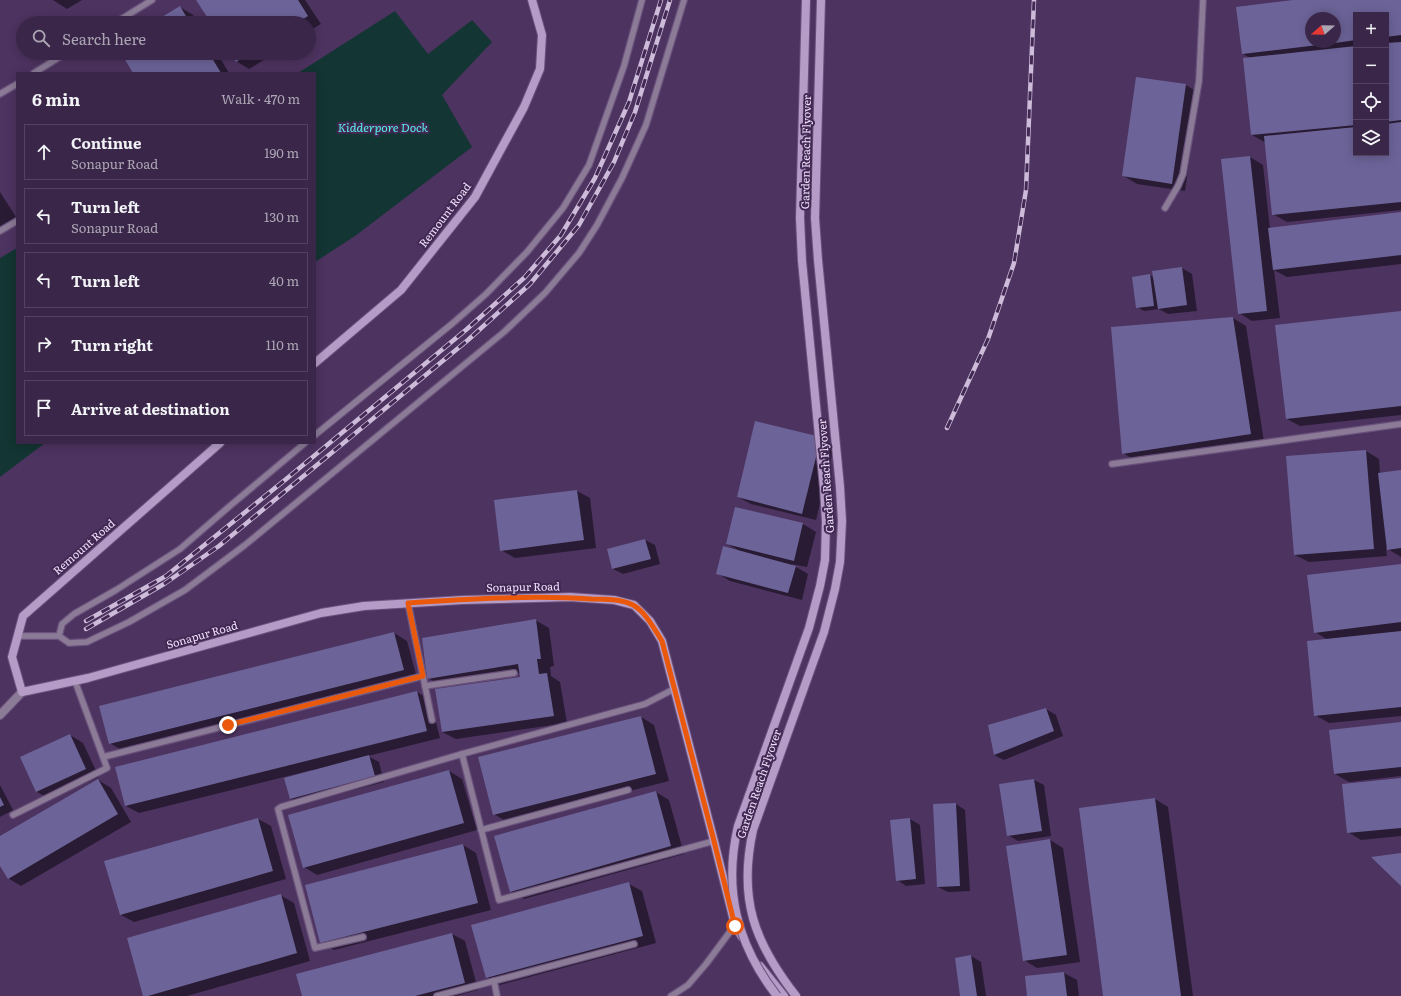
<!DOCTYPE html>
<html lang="en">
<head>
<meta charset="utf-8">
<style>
  body { margin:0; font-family:Literata,serif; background:#412e4f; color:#f1f3f6 }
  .controls { position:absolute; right:12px; top:12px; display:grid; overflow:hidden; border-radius:0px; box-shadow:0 2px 10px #0003 }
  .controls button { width:36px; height:36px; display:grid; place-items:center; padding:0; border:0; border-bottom:1px solid #544360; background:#3a2648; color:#f1f3f6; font:20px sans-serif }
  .compass { position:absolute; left:1305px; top:12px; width:36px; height:36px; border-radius:50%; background:#3a2648; box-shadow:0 2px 10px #0003; rotate:250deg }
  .stop { position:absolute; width:12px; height:12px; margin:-9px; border:3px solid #ea580c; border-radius:50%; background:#fff }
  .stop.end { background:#ea580c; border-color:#fff; box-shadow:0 1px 4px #0008 }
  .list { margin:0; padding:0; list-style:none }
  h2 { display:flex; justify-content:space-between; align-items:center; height:52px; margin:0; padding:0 16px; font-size:17px }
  h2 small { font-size:13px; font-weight:400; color:#aba5b4 }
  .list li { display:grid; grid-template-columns:26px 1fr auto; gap:12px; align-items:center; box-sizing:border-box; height:56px; margin:0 8px 8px; padding:0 8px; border:1px solid #544360; border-radius:0px }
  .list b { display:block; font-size:15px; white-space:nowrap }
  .list p { margin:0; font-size:13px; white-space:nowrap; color:#aba5b4 }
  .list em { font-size:13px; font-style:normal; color:#aba5b4 }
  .icon { flex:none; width:22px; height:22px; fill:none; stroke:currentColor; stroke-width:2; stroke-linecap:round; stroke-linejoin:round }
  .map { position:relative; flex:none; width:1401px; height:996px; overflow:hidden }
  .search { position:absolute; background:#3a2648; box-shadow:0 2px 10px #0003; left:16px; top:16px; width:300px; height:44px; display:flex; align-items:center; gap:10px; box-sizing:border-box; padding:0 14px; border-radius:22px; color:#aba5b4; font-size:15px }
  .panel { position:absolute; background:#3a2648; box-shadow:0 2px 10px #0003; left:16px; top:72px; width:300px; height:372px; border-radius:0px }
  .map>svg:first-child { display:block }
  .water { fill:#133533 }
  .shadow { fill:#0007; fill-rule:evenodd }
  .building { fill:#6c6498 }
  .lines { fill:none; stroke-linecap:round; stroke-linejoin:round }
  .lane-casing { stroke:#6a527c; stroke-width:8 }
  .street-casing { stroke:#6a527c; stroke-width:10 }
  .secondary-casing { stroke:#6a527c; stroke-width:10 }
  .lane { stroke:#8b7b97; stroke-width:5.5 }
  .street { stroke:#8b7b97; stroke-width:8 }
  .secondary { stroke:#b49cc7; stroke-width:8 }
  .rail-casing { stroke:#cdbbda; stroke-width:4.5 }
  .rail { stroke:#422954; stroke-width:3; stroke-dasharray:9; stroke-linecap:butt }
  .secondary-bridge-casing { stroke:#6a527c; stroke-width:10; stroke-linecap:butt }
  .secondary-bridge { stroke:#b49cc7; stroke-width:8 }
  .route { stroke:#ea580c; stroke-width:5 }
  .labels { text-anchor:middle; stroke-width:4; stroke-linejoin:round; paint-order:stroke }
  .street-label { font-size:11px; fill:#efe0fb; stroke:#422954 }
  .water-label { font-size:12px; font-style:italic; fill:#56f1e9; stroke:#422954 }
</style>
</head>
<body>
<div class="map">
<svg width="1401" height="996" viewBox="0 0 1401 996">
  <rect width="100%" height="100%" fill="#4d3360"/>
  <g class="water">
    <path d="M395,11L428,54L472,20L492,42L442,95L472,147L355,236L315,262V73H298Z"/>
    <path d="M17,248V443H45L0,477V258Z"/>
  </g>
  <g class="shadow">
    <path d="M53,0H82L67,9Z"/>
    <path d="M197,0H305L321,24L309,31V23H212Z"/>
    <path d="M1301,0H1401V210L1287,222L1273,214L1266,143L1252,135L1250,58L1243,54ZM1356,15H1386V153H1356ZM1311,18H1335V42H1311Z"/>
    <path d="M180,7L193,15L198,23H154Z"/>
    <path d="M122,53H217L229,73H134Z"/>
    <path d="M231,53H275L249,69L236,61Z"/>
    <path d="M1186,85L1199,93L1185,191L1137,184L1124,176Z"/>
    <path d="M1250,157L1263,165L1270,229L1401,213V264L1287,277L1274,270L1280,318L1252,321L1239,313Z"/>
    <path d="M0,192L16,217L0,227Z"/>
    <path d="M1182,268L1192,274L1197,311L1168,314L1159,309L1144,311L1137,307L1150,275L1154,278Z"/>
    <path d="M1401,312V415L1300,426L1287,419Z"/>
    <path d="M1233,318L1246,326L1264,442L1136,461L1123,453Z"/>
    <path d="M820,438L834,446L816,520L751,504L738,497Z"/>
    <path d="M1366,451L1379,459L1380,474L1401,471V557L1386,548L1387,556L1309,562L1295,555Z"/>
    <path d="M577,491L590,498L596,548L515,558L501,550Z"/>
    <path d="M803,524L816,532L807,567L791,564L808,574L802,600L730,581L717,573L740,551L727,544Z"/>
    <path d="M645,540L655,545L660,564L623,574L613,569Z"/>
    <path d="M1401,565V716L1329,723L1315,715L1328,640L1315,632Z"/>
    <path d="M535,620L549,628L554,666L550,667L551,676L560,682L567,723L456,739L442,732L521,678L520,673L442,686L428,678Z"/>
    <path d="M394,633L407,641L417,678L123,751L110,743Z"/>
    <path d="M417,692L430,700L440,738L368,756L379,762L384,782L300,804L291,799L312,772V770L139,813L126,806Z"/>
    <path d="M1046,709L1056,715L1063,736L1004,760L994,755Z"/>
    <path d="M641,717L654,725L669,781L507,822L494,814Z"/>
    <path d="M1401,723V776L1349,782L1335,774L1331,731Z"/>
    <path d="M70,735L83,743L99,777L50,799L37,792L22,758Z"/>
    <path d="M449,771L462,779L477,830L317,875L304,867Z"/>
    <path d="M1401,779V836L1361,840L1348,832Z"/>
    <path d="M98,780L111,788L131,822L21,886L8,878L0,864V837Z"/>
    <path d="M1034,780L1044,785L1051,836L1018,841L1008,835L1001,784Z"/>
    <path d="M0,785L13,810L0,817Z"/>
    <path d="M656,792L669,800L684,854L524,899L511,891Z"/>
    <path d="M1155,799L1168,807L1193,996H1104L1080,809Z"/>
    <path d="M956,804L965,810L970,891L948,892L938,887Z"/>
    <path d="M258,819L271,826L286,879L134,922L121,915Z"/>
    <path d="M910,819L920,825L925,884L906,886L897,880Z"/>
    <path d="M1050,840L1063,848L1080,962L1037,968L1024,960Z"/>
    <path d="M463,845L476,853L491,910L334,950L321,942Z"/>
    <path d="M629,884L642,891L656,943L500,985L487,977Z"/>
    <path d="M280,895L294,903L310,961L187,996H144Z"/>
    <path d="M452,934L465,941L478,990L456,996H303Z"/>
    <path d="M971,956L981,962L986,996H961Z"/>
    <path d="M1064,973L1077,980L1079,996H1028Z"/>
  </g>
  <g class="building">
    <path d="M196,0H298L308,16L297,23H211Z"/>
    <path d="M1293,0H1401V35L1386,37V15H1356V40L1335,43V18H1311V42L1335,43L1242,54L1236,7Z"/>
    <path d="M180,6L190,23H152Z"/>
    <path d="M1401,42V120L1386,122V43Z"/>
    <path d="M1356,46V125L1251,135L1243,58Z"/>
    <path d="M121,53H209L221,73H133Z"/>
    <path d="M230,53H250L236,62Z"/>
    <path d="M1136,77L1186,84L1172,184L1122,176Z"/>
    <path d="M1401,122V202L1272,215L1264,136L1356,127V153H1386V124Z"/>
    <path d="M1250,156L1267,311L1238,314L1221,159Z"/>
    <path d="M1401,212V255L1273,270L1268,228Z"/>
    <path d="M1182,267L1187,305L1158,309L1152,271Z"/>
    <path d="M1150,274L1154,306L1136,308L1132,277Z"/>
    <path d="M1401,311V406L1286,419L1275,325Z"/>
    <path d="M1233,317L1251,434L1122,454L1111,327Z"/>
    <path d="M755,421L821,437L802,514L737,497Z"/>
    <path d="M1366,450L1374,549L1294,555L1286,456Z"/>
    <path d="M1401,470V548L1387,550L1378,473Z"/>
    <path d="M577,490L584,540L500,551L494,500Z"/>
    <path d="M735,507L803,523L794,561L726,544Z"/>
    <path d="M645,539L651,559L612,569L607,549Z"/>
    <path d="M723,546L796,566L788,593L716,574Z"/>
    <path d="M1401,564V622L1314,633L1307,575Z"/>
    <path d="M536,619L541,659H537L539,674L547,673L554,716L442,732L435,689L520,677L518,664L427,679L422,638Z"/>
    <path d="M1401,631V707L1314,716L1307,641Z"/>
    <path d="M394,632L404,670L109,744L99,706Z"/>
    <path d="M417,691L427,731L125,806L115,767Z"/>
    <path d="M1046,708L1054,731L994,755L988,725Z"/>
    <path d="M641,716L656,774L493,815L478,757Z"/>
    <path d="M1401,722V767L1334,774L1329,730Z"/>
    <path d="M70,734L86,769L36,792L20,757Z"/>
    <path d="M369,755L375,776L290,799L284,778Z"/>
    <path d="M449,770L464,823L303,868L288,815Z"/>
    <path d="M1401,778V828L1347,833L1342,784Z"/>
    <path d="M98,779L118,814L8,879L0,866V836Z"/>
    <path d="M1034,779L1042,831L1007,836L999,784Z"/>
    <path d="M656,791L671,846L510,892L494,836Z"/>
    <path d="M0,797L4,805L0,807Z"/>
    <path d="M1155,798L1181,996H1103L1079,808Z"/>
    <path d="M956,803L960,886L937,887L933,804Z"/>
    <path d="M258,818L273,871L120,915L104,861Z"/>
    <path d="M910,818L916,879L896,881L890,820Z"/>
    <path d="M1050,839L1067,955L1023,961L1006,846Z"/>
    <path d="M463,844L478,903L320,943L305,885Z"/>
    <path d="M1401,853V886L1371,857Z"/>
    <path d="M629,882L643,936L486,978L471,925Z"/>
    <path d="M281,894L297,953L148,996H143L127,938Z"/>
    <path d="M452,933L465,983L415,996H302L296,974Z"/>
    <path d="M971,955L977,996H960L955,958Z"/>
    <path d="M1064,972L1067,996H1027L1025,976Z"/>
  </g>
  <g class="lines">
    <g class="lane-casing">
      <g id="lane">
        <path d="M115,23L152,0"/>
        <path d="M34,73L66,53"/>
        <path d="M0,94L17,84"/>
        <path d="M1165,208L1178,186L1183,174L1199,81L1203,0"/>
        <path d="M0,231L17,221"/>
        <path d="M315,435L453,323L486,294L527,252L563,208L589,165L624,66L642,0"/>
        <path d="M1112,464L1401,424"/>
        <path d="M408,603L432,720"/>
        <path d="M17,636H59L62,624L74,614L116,590L180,549L231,505L305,443"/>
        <path d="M59,636L69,643L87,642L129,622L185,590L245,545L504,332L545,293L579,253L597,225L622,178L646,125L684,0"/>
        <path d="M425,686L514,673"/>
        <path d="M674,689L645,704L462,754L499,900L714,841"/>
        <path d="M103,757L423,676"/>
        <path d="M13,815L107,768L75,681"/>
        <path d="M481,830L628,790"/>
        <path d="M363,937L315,948L278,809L281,807L462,754"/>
        <path d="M437,996L494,981"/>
        <path d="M497,996L494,981L634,944"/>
        <path d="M671,996L688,985L706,964L735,925"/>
      </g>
    </g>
    <g class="street-casing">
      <path id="street" d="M0,715L22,692"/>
    </g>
    <g class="secondary-casing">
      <g id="secondary">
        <path d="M315,363L401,290L475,197L524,107L540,69L542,35L532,0"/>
        <path d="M220,443L23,616L12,657L22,692L88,678L321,613L364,606L462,600L570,597L614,600L634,605L650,621L662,641L714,841L735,925L742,937"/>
        <path d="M760,966L784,996"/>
        <path d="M796,996C754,942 738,899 753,830L824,632L835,589L840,562L842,521L840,487L818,260L815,218L821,0"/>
      </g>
    </g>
    <use href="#lane" class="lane"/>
    <use href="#street" class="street"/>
    <use href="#secondary" class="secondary"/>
    <g class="rail-casing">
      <g id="rail">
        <path d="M947,428L988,339L1014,263L1026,190L1034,0"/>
        <path d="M86,621L166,576L285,480L467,329L525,277L561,235L595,178L629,102L661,0"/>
        <path d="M86,629L164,584L219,546L468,340L530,284L579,225L614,162L635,112L670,0"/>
      </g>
    </g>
    <use href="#rail" class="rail"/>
    <g class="secondary-bridge-casing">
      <path id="secondary-bridge" d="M777,996C737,945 723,890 738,826L809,628L820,586L825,560L826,522L824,488L802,261L800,218L806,0"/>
    </g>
    <use href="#secondary-bridge" class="secondary-bridge"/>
  </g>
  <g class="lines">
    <path class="route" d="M228,725L423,676L408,603C467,599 532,595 591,599C605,599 621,599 633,605C645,611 655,630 662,641L714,841L735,926"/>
  </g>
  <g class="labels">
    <g class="street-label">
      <text transform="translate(806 152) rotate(-89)" y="4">Garden Reach Flyover</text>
      <text transform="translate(445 215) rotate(-53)" y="4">Remount Road</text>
      <text transform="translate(826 476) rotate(-94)" y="4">Garden Reach Flyover</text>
      <text transform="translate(84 547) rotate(-41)" y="4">Remount Road</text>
      <text transform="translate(523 587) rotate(-1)" y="4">Sonapur Road</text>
      <text transform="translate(202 635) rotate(-16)" y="4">Sonapur Road</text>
      <text transform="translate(759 784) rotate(-71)" y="4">Garden Reach Flyover</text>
    </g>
    <g class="water-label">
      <text x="383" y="132">Kidderpore Dock</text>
    </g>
  </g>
</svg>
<div class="controls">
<button>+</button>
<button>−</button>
<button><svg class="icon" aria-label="locate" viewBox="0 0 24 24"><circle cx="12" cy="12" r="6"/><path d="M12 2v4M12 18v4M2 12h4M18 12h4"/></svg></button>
<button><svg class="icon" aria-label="layers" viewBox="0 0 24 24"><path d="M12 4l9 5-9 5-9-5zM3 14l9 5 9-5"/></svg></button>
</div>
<svg class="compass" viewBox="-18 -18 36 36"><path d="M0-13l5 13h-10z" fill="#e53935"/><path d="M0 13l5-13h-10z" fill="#aba5b4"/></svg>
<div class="stop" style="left:735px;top:926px"></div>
<div class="stop end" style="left:228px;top:725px"></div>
<div class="search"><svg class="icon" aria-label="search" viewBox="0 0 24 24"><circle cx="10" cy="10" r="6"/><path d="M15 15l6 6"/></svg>Search here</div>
<section class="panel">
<h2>6 min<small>Walk · 470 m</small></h2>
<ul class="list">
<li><svg class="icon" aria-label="ahead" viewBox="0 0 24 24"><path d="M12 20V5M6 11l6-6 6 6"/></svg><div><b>Continue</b><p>Sonapur Road</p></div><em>190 m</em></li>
<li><svg class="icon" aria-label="left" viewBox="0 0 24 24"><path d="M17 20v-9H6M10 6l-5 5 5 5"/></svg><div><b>Turn left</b><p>Sonapur Road</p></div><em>130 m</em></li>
<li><svg class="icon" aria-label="left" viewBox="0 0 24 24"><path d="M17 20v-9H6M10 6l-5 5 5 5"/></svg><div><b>Turn left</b></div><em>40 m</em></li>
<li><svg class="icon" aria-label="right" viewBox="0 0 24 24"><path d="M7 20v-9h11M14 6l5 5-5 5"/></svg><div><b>Turn right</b></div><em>110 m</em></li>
<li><svg class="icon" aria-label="arrive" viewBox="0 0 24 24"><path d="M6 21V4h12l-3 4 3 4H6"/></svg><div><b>Arrive at destination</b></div></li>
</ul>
</section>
</div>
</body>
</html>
